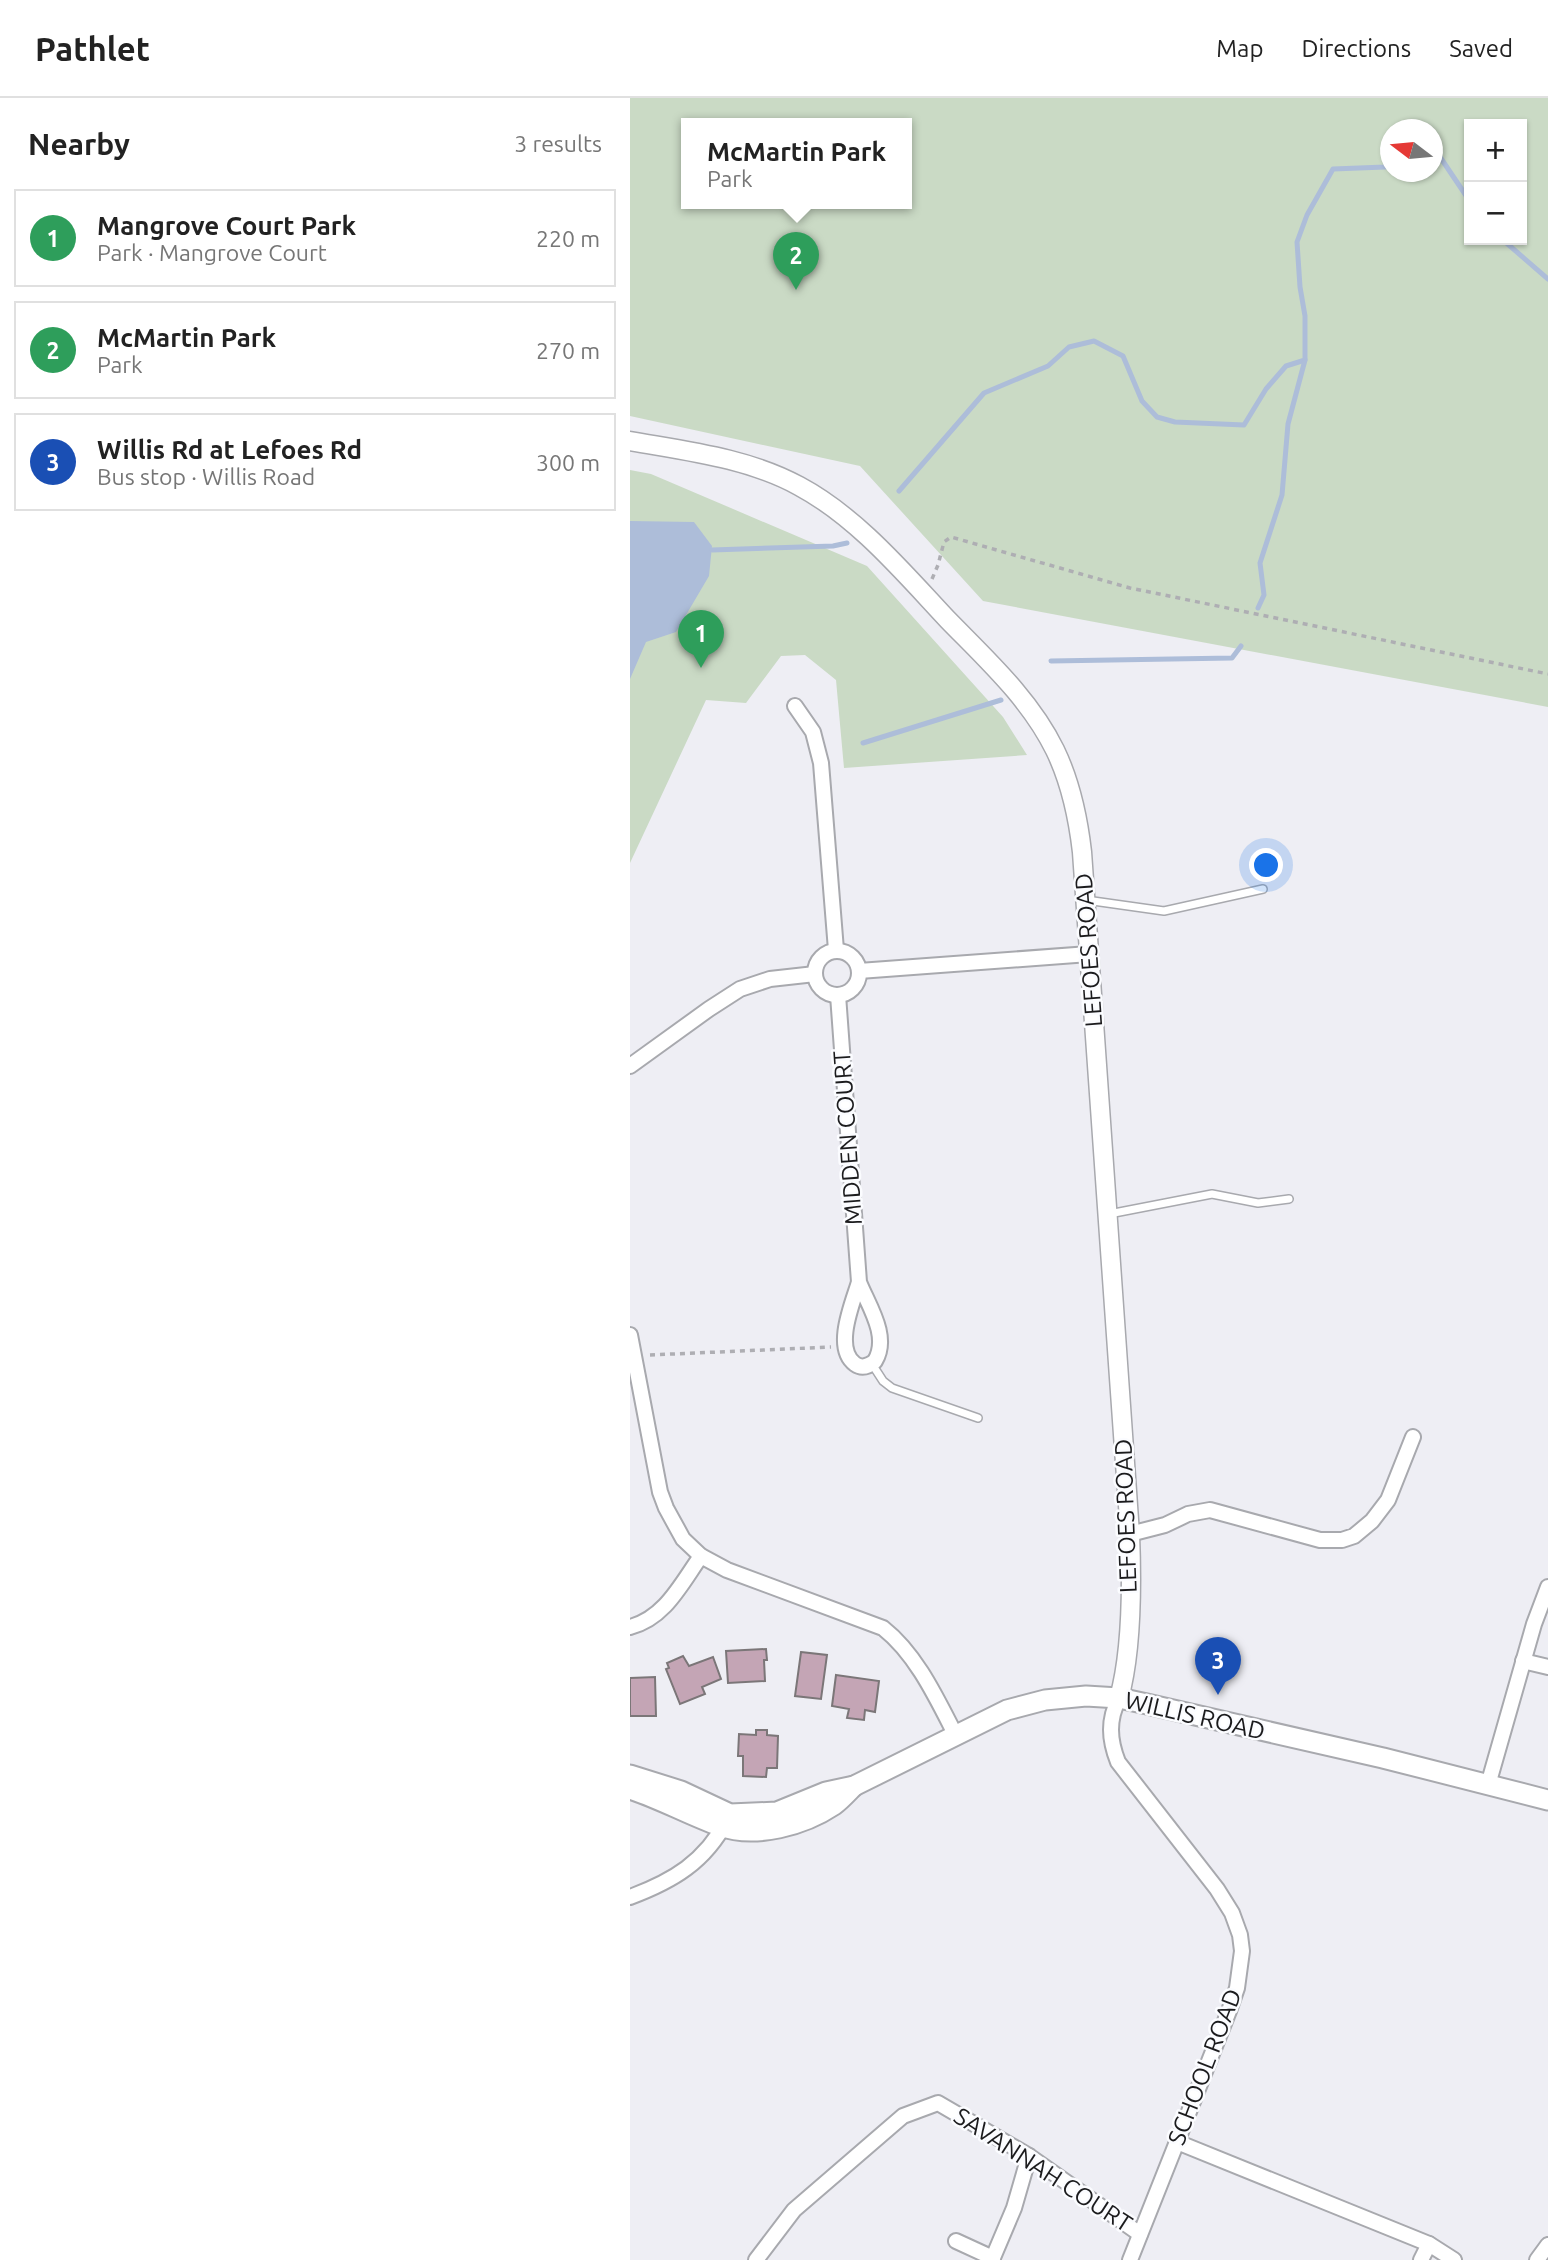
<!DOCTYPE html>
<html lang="en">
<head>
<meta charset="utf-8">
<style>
  body { margin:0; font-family:Ubuntu,sans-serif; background:#f2f2f2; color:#222 }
  .controls { position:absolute; right:21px; top:21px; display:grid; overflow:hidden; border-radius:0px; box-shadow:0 2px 5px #0004 }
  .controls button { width:63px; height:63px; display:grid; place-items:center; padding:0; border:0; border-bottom:2px solid #e0e0e0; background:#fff; color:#222; font:35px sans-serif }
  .compass { position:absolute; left:750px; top:21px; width:63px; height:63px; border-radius:50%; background:#fff; box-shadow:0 2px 5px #0004; rotate:286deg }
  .you { position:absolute; left:637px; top:768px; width:24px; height:24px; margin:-18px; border:5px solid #fff; border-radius:50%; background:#1a73e8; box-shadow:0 0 0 10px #1a73e833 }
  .badge { display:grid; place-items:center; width:46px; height:46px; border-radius:50%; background:#db2777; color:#fff; font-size:23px; font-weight:700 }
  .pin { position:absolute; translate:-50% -58px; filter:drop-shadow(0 2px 4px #0008) }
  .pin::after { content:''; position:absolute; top:37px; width:24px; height:21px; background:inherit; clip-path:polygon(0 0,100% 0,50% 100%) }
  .popup { position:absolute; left:51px; top:20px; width:231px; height:91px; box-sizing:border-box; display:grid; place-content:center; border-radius:0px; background:#fff; filter:drop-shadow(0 2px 5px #0005); font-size:23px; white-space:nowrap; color:#767676 }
  .popup b { font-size:26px; color:#222 }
  .popup::after { content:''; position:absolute; left:50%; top:100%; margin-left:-14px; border:14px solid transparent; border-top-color:#fff }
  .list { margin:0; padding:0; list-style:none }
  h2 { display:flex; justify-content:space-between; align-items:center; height:91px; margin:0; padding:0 28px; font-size:30px }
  h2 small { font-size:23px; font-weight:400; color:#767676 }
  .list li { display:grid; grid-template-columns:46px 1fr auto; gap:21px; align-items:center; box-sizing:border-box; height:98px; margin:0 14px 14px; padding:0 14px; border:2px solid #e0e0e0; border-radius:0px }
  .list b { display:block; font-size:26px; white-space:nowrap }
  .list p { margin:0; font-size:23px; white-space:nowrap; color:#767676 }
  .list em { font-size:23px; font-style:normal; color:#767676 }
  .map { position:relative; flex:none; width:918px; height:2162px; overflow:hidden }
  header { display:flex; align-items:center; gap:42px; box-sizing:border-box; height:98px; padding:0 35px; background:#fff; border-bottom:2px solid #e0e0e0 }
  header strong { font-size:33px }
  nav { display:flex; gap:38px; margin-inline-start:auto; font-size:24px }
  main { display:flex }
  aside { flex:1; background:#fff }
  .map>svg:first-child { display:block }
  .green { fill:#cadac5; fill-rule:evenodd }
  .water { fill:#adbdd9 }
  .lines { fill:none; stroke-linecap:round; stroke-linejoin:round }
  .stream { stroke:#adbdd9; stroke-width:5 }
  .building { fill:#c4a5b5; stroke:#7b7678; stroke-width:2 }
  .service-casing { stroke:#a8a9ae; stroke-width:10 }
  .minor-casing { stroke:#a8a9ae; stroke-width:18 }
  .tertiary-casing { stroke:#a8a9ae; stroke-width:21 }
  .secondary-casing { stroke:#a8a9ae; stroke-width:23 }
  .path { stroke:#aeaeb3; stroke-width:3.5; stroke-dasharray:5 5; stroke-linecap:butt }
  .service { stroke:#fff; stroke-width:7 }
  .minor { stroke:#fff; stroke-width:14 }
  .tertiary { stroke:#fff; stroke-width:18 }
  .secondary { stroke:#fff; stroke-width:19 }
  .labels { text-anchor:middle; stroke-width:5; stroke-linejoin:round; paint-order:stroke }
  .street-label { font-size:24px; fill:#1b1b1d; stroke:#fbfcff }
</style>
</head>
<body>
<header>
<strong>Pathlet</strong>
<nav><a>Map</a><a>Directions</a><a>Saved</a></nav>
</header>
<main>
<aside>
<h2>Nearby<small>3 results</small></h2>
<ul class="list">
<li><span class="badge" style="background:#2e9e5b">1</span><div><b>Mangrove Court Park</b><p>Park · Mangrove Court</p></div><em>220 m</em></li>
<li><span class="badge" style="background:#2e9e5b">2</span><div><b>McMartin Park</b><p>Park</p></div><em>270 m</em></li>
<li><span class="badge" style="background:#1a4fb4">3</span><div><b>Willis Rd at Lefoes Rd</b><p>Bus stop · Willis Road</p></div><em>300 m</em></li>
</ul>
</aside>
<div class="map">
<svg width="918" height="2162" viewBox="0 0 918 2162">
  <rect width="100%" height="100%" fill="#eeeef4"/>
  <g class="green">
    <path d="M0,0H918V609L353,503L230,368L0,318ZM56,26H276V106H56ZM892,26V142H839V26ZM760,32H802V74H760Z"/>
    <path d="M0,372L21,376L237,468L373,619L397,657L214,670L206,582L175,557L151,558L116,605L76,602L0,765Z"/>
  </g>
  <path class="water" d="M0,423L64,424L82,448L79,478L46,534L16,544L0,581Z"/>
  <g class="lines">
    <g class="stream">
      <path d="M802,47L839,102"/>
      <path d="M873,142L918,181"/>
      <path d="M269,393L354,295L418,268L439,249L464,243L493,258L512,303L527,319L545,324L614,327L636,291L656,268L675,262V218L670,189L667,144L677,117L703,71L755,69L760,62"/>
      <path d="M82,452L203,448L217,445"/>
      <path d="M628,510L634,497L630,465L652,397L658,326L675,262"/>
      <path d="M421,563L602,560L611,548"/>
      <path d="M233,645L371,602"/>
    </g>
  </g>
  <g class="building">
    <path d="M136,1551L137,1562H134L135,1583L98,1585L96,1553Z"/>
    <path d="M171,1554L197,1557L191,1601L165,1598Z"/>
    <path d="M53,1558L59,1568L83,1559L91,1581L72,1589L75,1596L50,1606L36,1571L39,1570L37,1565Z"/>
    <path d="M206,1577L249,1583L245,1614L235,1612L234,1622L217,1620L219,1611L202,1608Z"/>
    <path d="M25,1579L26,1618H0V1580Z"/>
    <path d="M126,1632H137V1637L148,1638L147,1670H137L136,1679L113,1678V1658H108L109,1636L126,1637Z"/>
  </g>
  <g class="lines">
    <g class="service-casing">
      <g id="service">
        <path d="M456,802L534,813L633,791"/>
        <path d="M479,1116L582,1096L628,1105L659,1101"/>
        <path d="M242,1266L253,1283L262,1290L348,1320"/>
      </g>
    </g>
    <g class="minor-casing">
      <g id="minor">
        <path d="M165,608L183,634L191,665L206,852"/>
        <circle cx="207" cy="875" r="22"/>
        <path d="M229,873L459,856"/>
        <path d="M208,897L229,1184C238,1207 260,1238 245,1263C239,1268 232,1271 225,1266C203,1250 223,1204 229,1184"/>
        <path d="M0,968L79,911L110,891L140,881L185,876"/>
        <path d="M0,1237L30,1394L36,1410L53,1441L71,1458L97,1472L253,1530C286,1556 306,1599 325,1636"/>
        <path d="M500,1436L535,1427L558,1416L580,1412L690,1442H712L724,1438L742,1423L758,1402L783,1339"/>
        <path d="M0,1529C35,1520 51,1486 71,1458"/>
        <path d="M893,1563L918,1569"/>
        <path d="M489,1600C478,1622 479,1641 488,1664L587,1791L602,1815L610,1837L612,1853L607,1890L599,1913L500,2162"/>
        <path d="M858,1687L904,1526L918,1489"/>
        <path d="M0,1799C43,1783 75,1764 97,1722"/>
        <path d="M547,2044L799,2146L824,2162"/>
        <path d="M326,2143L363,2160"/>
        <path d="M126,2162L164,2112L273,2018L308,2005L399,2058L510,2136"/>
        <path d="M362,2162L384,2110L399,2058"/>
        <path d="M791,2162L799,2146"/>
        <path d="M907,2162L918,2147"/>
      </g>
    </g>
    <g class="tertiary-casing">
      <path id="tertiary" d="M0,343C56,353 118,360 169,388C227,419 273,474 318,522C357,562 400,601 425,652C441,685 448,719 452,754L500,1436C502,1486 502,1553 489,1600"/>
    </g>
    <g class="secondary-casing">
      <g id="secondary">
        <path d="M0,1677L51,1693L100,1716L147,1714L196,1694L224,1688L377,1612L415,1602L456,1598L489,1600L517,1606L753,1660L918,1702"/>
        <path d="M0,1691C31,1701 59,1717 90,1728C126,1741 174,1727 204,1707C211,1702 218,1694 224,1688"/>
      </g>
    </g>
    <g class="path">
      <path d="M302,481L308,467L314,444L321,439L500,490L918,576"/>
      <path d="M20,1257L201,1249"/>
    </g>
    <use href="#service" class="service"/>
    <use href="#minor" class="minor"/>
    <use href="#tertiary" class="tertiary"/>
    <use href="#secondary" class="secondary"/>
  </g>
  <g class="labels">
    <g class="street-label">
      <text transform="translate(459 852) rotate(-94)" y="8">LEFOES ROAD</text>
      <text transform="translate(218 1040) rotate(-94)" y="8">MIDDEN COURT</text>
      <text transform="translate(496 1418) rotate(-92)" y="8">LEFOES ROAD</text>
      <text transform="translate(565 1618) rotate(13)" y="8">WILLIS ROAD</text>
      <text transform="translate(575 1969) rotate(-69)" y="8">SCHOOL ROAD</text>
      <text transform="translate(413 2072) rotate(33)" y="8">SAVANNAH COURT</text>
    </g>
  </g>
</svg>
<div class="controls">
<button>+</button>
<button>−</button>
</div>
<svg class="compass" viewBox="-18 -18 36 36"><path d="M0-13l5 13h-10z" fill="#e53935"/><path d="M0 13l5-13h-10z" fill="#767676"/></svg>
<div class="you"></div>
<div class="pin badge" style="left:71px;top:570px;background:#2e9e5b">1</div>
<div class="pin badge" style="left:166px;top:192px;background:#2e9e5b">2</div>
<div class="popup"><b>McMartin Park</b>Park</div>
<div class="pin badge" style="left:588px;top:1597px;background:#1a4fb4">3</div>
</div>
</main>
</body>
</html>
